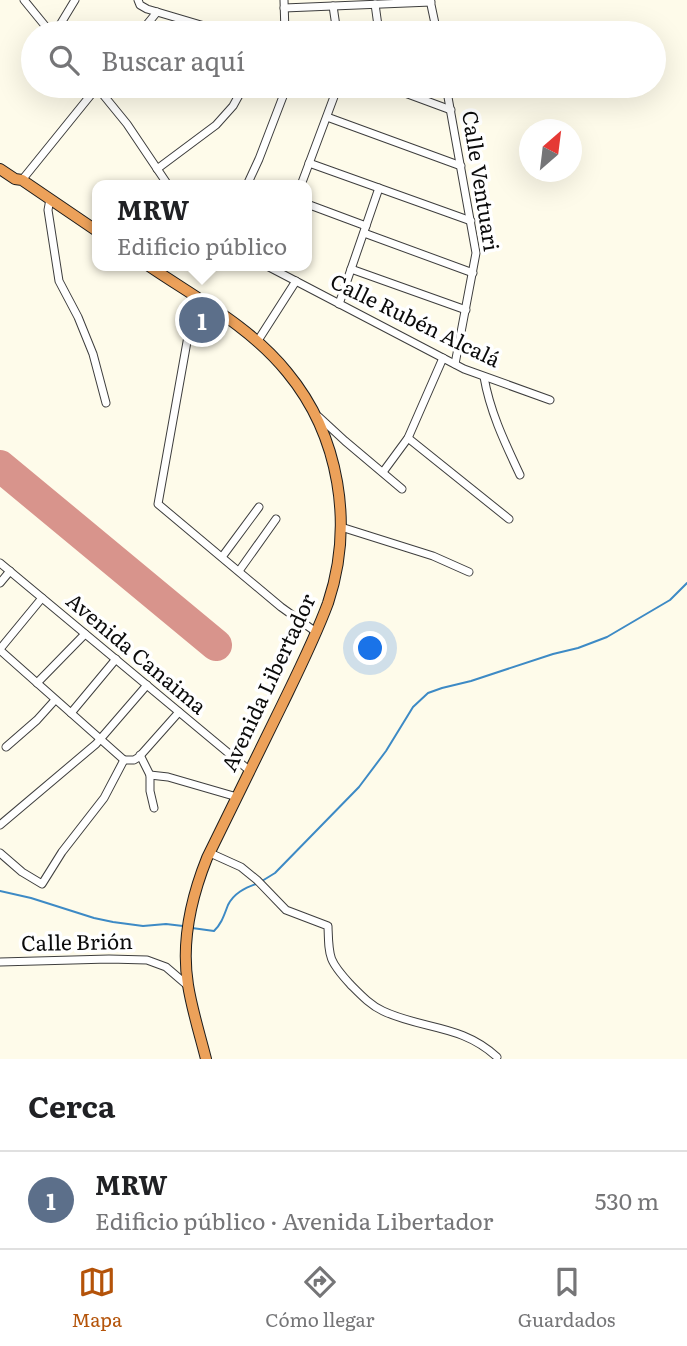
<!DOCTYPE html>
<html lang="es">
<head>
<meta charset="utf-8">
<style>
  body { margin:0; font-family:Literata,serif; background:#f2f2f2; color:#202124 }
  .compass { position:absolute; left:519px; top:119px; width:63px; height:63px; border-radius:50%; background:#fff; box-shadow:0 7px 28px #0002; rotate:28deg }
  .you { position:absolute; left:371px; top:649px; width:24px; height:24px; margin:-18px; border:5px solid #fff; border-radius:50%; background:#1a73e8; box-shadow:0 0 0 10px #1a73e833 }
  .badge { display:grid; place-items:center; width:46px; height:46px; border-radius:50%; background:#b45309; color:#fff; font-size:23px; font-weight:700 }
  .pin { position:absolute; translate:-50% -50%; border:4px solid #fff; box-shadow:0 2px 7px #0006 }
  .popup { position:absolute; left:92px; top:180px; width:220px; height:91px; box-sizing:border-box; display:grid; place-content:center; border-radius:14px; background:#fff; filter:drop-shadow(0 2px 5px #0005); font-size:23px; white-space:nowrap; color:#757577 }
  .popup b { font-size:26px; color:#202124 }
  .popup::after { content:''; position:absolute; left:50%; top:100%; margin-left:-14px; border:14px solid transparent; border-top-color:#fff }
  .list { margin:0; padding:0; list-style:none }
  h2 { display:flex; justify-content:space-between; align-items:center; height:91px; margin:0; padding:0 28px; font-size:30px }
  h2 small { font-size:23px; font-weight:400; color:#757577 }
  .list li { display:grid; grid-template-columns:46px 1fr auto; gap:21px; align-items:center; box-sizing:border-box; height:98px; padding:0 28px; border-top:2px solid #e0e0e0 }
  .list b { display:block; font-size:26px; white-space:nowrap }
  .list p { margin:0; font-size:23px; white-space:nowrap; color:#757577 }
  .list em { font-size:23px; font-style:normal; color:#757577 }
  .icon { flex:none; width:38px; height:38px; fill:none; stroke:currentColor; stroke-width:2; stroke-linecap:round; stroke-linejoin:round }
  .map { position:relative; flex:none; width:687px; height:1059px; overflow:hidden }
  .search { position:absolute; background:#fff; box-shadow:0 7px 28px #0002; left:21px; right:21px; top:21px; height:77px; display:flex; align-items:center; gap:18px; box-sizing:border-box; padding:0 24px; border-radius:38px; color:#757577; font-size:26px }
  .sheet { height:189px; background:#fff }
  nav { display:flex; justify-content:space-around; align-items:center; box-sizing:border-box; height:98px; border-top:2px solid #e0e0e0; background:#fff; font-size:19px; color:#757577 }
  nav a { display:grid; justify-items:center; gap:4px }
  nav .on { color:#b45309 }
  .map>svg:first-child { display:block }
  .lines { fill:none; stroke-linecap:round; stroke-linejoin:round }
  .stream { stroke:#3d8ac5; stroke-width:2 }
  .runway { stroke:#d8948c; stroke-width:32 }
  .minor-casing { stroke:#3e3e3e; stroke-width:9 }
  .highway-casing { stroke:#1c1c1c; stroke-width:12 }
  .minor { stroke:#fff; stroke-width:7 }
  .highway { stroke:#eca15a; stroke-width:10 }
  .labels { text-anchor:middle; stroke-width:7; stroke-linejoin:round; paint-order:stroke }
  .street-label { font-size:21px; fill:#0b0b0b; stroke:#fff }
</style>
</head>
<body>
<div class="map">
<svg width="687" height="1059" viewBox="0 0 687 1059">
  <rect width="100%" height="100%" fill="#fefbea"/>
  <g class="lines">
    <g class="stream">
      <path d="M262,881L275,873L359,787L386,751L413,707L428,693L442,688L471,681L553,654L578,648L607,637L670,600L687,583"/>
      <path d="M0,891L31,898L94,918L113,922L143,926L166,924L183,926"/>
      <path d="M192,928L214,931C222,923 224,915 228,905C234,893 245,888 256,884"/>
    </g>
    <path class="runway" d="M0,466L216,645"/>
    <g class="minor-casing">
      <g id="minor">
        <path d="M24,0L51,33"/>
        <path d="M138,0L140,5L147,9L228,33"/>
        <path d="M284,0L285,33"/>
        <path d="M430,0L437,33"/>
        <path d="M375,4L379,33"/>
        <path d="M333,6L337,33"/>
        <path d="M284,8L431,2"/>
        <path d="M55,33L75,0"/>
        <path d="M140,33L157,12"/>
        <path d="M96,86L127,124L168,185"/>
        <path d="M386,86L451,110"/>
        <path d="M446,86L476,253L455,364"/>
        <path d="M327,117L461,166"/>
        <path d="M309,163L471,221"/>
        <path d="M157,169L216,125L233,106L244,86"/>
        <path d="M22,180L98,86"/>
        <path d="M247,185L259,159L287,86"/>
        <path d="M301,185L338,86"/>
        <path d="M50,199L48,210L59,281L78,317L93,354L106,403"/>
        <path d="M307,204L366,226"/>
        <path d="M364,233L473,273"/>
        <path d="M267,266L464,369L550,400"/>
        <path d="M351,269L466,310"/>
        <path d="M195,297L158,504L281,607L316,632"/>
        <path d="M339,304L379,188"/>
        <path d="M257,342L296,281"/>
        <path d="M484,377C490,412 505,443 520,475"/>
        <path d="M319,417L345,441L402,489"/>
        <path d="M408,438L509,519"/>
        <path d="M383,472L408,438L443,358"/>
        <path d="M341,527L433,556L469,572"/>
        <path d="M222,557L259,507"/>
        <path d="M0,563L250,771"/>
        <path d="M239,571L276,519"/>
        <path d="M0,583L10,571"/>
        <path d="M0,649L42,598"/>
        <path d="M0,650L124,760"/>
        <path d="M37,683L85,634"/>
        <path d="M71,713L116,659"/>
        <path d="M6,747L37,720L55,700"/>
        <path d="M140,755L150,775V791L154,808"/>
        <path d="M124,760H134L139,757L179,712"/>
        <path d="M150,775L168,777L237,797"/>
        <path d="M0,825L96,744L147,685"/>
        <path d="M0,853L22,872L42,884L62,852L104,798L124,760"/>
        <path d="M210,853L241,867L257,880L286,910L328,926C329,957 328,960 350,984C360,994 370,1005 383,1011C424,1030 461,1024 497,1057"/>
        <path d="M0,962L109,959L147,960L166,967L187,985"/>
      </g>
    </g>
    <g class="highway-casing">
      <g id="highway">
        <path d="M0,169L15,179L22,180L97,231"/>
        <path d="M149,266C196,298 251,327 287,372C340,436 354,525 328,603C315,638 298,672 282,705C257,756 232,807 207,858C191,898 181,942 188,985C192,1010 200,1035 206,1059"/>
      </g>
    </g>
    <use href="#minor" class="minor"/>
    <use href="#highway" class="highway"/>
  </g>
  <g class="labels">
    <g class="street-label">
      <text transform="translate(480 181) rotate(81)" y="7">Calle Ventuari</text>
      <text transform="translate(415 321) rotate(26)" y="7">Calle Rubén Alcalá</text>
      <text transform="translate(136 654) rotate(40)" y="7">Avenida Canaima</text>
      <text transform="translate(269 683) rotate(-65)" y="7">Avenida Libertador</text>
      <text transform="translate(77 943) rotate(-1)" y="7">Calle Brión</text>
    </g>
  </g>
</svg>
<svg class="compass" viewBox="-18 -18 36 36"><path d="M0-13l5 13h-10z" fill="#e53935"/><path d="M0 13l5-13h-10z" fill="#757577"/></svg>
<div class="you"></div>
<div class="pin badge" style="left:202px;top:320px;background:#5c6f8a">1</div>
<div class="popup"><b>MRW</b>Edificio público</div>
<div class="search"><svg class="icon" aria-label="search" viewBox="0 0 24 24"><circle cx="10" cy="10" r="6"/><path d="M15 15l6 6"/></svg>Buscar aquí</div>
</div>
<section class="sheet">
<h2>Cerca<small></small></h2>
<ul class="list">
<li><span class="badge" style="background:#5c6f8a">1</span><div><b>MRW</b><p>Edificio público · Avenida Libertador</p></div><em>530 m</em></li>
</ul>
</section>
<nav>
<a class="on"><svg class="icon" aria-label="map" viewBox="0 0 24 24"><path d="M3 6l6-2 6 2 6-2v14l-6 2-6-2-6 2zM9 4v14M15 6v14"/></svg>Mapa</a>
<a><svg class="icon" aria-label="directions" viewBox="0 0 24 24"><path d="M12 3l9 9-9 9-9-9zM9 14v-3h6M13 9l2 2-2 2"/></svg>Cómo llegar</a>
<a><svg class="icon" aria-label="saved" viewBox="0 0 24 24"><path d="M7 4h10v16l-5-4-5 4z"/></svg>Guardados</a>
</nav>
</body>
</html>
